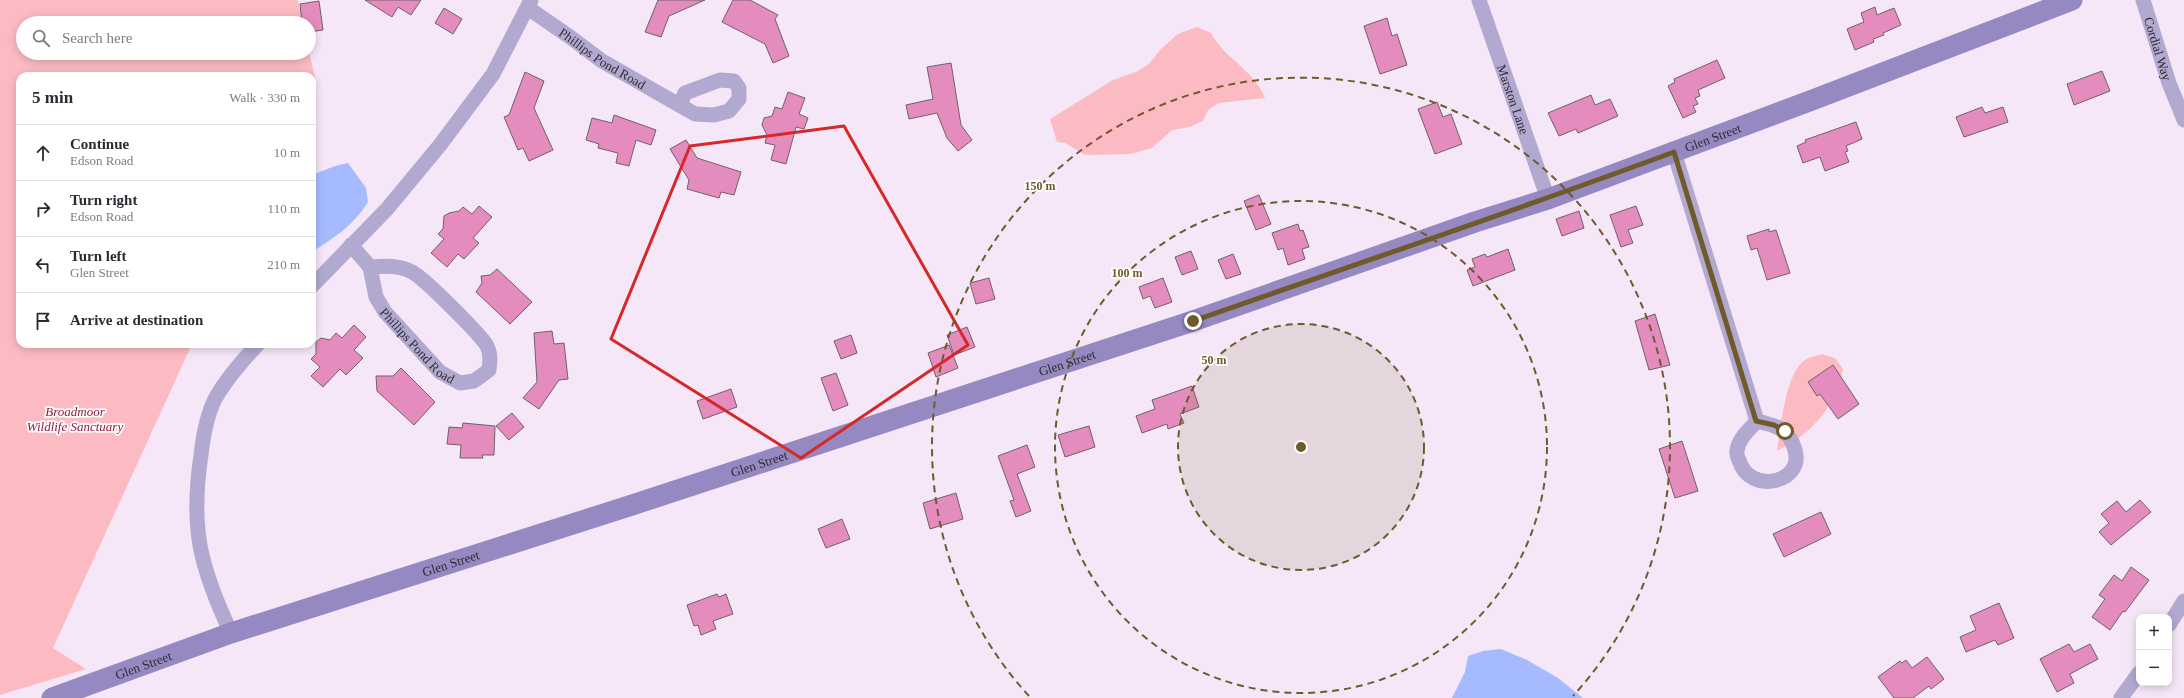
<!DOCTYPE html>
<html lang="en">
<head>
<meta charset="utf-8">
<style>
  body { margin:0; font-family:"Times New Roman",serif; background:#f7f7f7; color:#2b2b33 }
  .controls { position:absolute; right:12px; bottom:12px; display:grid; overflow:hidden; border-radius:8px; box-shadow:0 2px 10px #0003 }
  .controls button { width:36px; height:36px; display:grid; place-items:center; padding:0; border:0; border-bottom:1px solid #e1e1e2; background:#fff; color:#2b2b33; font:20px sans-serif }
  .stop { position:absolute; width:12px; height:12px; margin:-9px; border:3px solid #715a2a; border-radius:50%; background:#fff }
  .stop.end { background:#715a2a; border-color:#fff; box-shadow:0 1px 4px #0008 }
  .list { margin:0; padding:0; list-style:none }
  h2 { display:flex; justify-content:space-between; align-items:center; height:52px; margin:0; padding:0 16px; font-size:17px }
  h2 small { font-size:13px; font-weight:400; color:#7c7c81 }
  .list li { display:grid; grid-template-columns:26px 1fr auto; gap:12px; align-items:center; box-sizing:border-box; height:56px; padding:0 16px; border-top:1px solid #e1e1e2 }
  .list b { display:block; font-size:15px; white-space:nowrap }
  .list p { margin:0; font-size:13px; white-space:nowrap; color:#7c7c81 }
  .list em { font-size:13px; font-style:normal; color:#7c7c81 }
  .icon { flex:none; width:22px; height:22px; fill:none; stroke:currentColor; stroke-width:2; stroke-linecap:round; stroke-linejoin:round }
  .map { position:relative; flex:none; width:2184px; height:698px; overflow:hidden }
  .search { position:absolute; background:#fff; box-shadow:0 2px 10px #0003; left:16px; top:16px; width:300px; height:44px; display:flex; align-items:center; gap:10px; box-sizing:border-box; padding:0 14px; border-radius:22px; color:#7c7c81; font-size:15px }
  .panel { position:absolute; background:#fff; box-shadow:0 2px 10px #0003; left:16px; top:72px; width:300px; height:276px; border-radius:12px }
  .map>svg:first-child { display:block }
  .green { fill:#fcbbc3 }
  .water { fill:#a6bbff }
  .building { fill:#e58cbf; stroke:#716069 }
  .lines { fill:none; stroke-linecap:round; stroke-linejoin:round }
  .street { stroke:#b2a9d0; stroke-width:15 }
  .secondary { stroke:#9688c1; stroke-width:21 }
  .route { stroke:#715a2a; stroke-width:5 }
  .marked { fill:none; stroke:#d62828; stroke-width:3; stroke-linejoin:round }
  .ring { fill:none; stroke:#715a2a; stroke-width:2; stroke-dasharray:7 5 }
  .labels { text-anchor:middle; stroke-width:3.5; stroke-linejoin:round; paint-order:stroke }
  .street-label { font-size:13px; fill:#2f2a30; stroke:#fff }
  .park-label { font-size:13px; font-style:italic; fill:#921a3e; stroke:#fff }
  .centre { fill:#715a2a; stroke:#fff; stroke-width:2 }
  .ring-label { font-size:12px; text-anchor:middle; font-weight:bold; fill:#715a2a; stroke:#fff; stroke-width:3.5; stroke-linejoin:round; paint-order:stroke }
</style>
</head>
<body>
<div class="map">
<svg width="2184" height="698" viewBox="0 0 2184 698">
  <rect width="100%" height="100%" fill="#f5e7f7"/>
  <g class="green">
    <path d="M0,0H298L302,23H23V53L309,52L315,77L312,82V76H20V344H192L53,648L86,669L0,695Z"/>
    <path d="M1197,27L1211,33C1224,58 1255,71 1265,98L1219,103L1208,110L1203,121L1190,127L1172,130L1152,148L1131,154L1085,155L1065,143L1057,142L1050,119L1113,80L1136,72L1149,64L1161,49L1178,34Z"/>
    <path d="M1822,354L1835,358L1843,369C1834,408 1813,433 1777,451C1780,430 1786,371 1805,360C1809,357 1817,356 1822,354Z"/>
  </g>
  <g class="water">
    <path d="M348,163L366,188L368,202C354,225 334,238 312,252V175L335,166Z"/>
    <path d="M1501,649L1527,660L1558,678L1583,698H1452L1465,672L1468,656L1483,651Z"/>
  </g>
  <g class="building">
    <path d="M365,0H421L411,15L398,7L392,17Z"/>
    <path d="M658,0H705L669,16L661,37L645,32Z"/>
    <path d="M733,0H750L778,15L775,19L789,56L773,63L765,44L722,22Z"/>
    <path d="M319,1L323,30L309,32V23H302L300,4Z"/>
    <path d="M1875,7L1877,15L1894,8L1901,25L1883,33L1884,35L1873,39L1874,42L1855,50L1847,29L1864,22L1861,13Z"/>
    <path d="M444,8L462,19L453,34L435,23Z"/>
    <path d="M1387,18L1392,36L1397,34L1407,65L1380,74L1364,26Z"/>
    <path d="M1717,60L1725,78L1698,90L1700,96L1695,98L1698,104L1693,106L1696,112L1683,118L1668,86L1675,82L1674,79Z"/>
    <path d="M951,63L961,125L972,140L958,151L947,138L937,113L909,119L906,105L933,99L927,67Z"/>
    <path d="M2102,71L2110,91L2074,105L2067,84Z"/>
    <path d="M525,72L544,81L534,108L553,150L529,161L523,148L518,150L504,117L509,115Z"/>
    <path d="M788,92L805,98L799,114L808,118L804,129L796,127L786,164L771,160L775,145L765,143L767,135L762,125L764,118L772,116L775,107L782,109Z"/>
    <path d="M1591,95L1595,105L1610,99L1618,116L1578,133L1576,129L1559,136L1548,113Z"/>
    <path d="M1437,102L1443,117L1451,114L1462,144L1435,154L1418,109Z"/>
    <path d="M1982,107L1985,113L2003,107L2008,122L1964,137L1956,117Z"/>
    <path d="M614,115L656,130L651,145L636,140L629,166L616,163L618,153L598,148L599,144L586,140L592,118L612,123Z"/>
    <path d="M1856,122L1862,139L1846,146L1848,151L1845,152L1849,162L1825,171L1820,157L1803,163L1797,146L1806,142L1805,140Z"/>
    <path d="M686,140L697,158L741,172L734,195L721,192L719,198L687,189L689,180L670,149Z"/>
    <path d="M1259,195L1271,224L1256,230L1244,201Z"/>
    <path d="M479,206L492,217L473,238L479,243L464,259L458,254L447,267L431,253L444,239L438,234L443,229L444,216L449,213L459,211L463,207L472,214Z"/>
    <path d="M1636,206L1643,225L1628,230L1633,243L1621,247L1610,215Z"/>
    <path d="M1579,211L1584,228L1562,236L1556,219Z"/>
    <path d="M1298,224L1300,231L1303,230L1309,247L1302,249L1305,259L1288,265L1283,248L1278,250L1272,233Z"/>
    <path d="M1769,229V232L1776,230L1790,273L1767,280L1757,248L1751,250L1747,236Z"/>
    <path d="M1508,249L1515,270L1473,286L1467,270L1475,267L1472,259L1485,254L1487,257Z"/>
    <path d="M1191,251L1198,269L1182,275L1175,257Z"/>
    <path d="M1233,254L1241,274L1226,279L1218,260Z"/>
    <path d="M497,269L532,302L510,324L476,292L482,283L481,276L490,275Z"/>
    <path d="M989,278L995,299L976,304L970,283Z"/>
    <path d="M1163,278L1172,302L1155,308L1150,296L1143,299L1139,287Z"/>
    <path d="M1655,314L1670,365L1649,370L1635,321Z"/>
    <path d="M354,325L366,337L354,350L363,358L346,375L340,369L323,387L311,376L320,367L311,359L316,354V342L321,338L330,340L336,333L342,338Z"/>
    <path d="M967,327L975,347L954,355L947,335Z"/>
    <path d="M552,331L554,344L564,343L568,379L559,380L539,409L523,398L537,382L534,333Z"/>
    <path d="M851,335L857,353L841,359L834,341Z"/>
    <path d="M949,345L958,368L936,377L928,353Z"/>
    <path d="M1833,365L1859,404L1838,419L1820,394L1817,396L1808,382Z"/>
    <path d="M401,368L435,402L414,425L377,391L376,376H393Z"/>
    <path d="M836,373L848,405L833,411L821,378Z"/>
    <path d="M1192,386L1199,407L1180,414L1184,423L1168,429L1167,424L1142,433L1136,416L1155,409L1152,400Z"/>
    <path d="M731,389L737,407L703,419L697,401Z"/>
    <path d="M512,413L524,427L509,440L496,426Z"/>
    <path d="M463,423L495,426L494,455H482L483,458H460L461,445L447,444L449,427L462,428Z"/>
    <path d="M1089,426L1095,447L1065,457L1058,435Z"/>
    <path d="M1682,441L1698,491L1675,498L1659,449Z"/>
    <path d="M1027,445L1035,467L1017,474L1031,511L1016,517L1010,501L1014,500L998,456Z"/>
    <path d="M956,493L963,519L930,529L923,503Z"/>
    <path d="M2140,500L2151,512L2111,545L2099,532L2109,523L2101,514L2117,501L2126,512Z"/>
    <path d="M1821,512L1831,534L1784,557L1773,534Z"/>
    <path d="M842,519L850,539L826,548L818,529Z"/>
    <path d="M2131,567L2149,580L2125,612L2123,611L2110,630L2092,617L2105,599L2099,595L2114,575L2122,581Z"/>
    <path d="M717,594L719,597L726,594L733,614L713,621L716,629L701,635L698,625L694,626L687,605Z"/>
    <path d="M1999,603L2014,638L1998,645L1995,640L1966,652L1960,637L1976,630L1970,616Z"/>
    <path d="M2069,644L2074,652L2090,644L2098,659L2070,674L2074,683L2057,692L2040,659Z"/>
    <path d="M1927,657L1944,679L1931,689L1929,686L1913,698H1894L1878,677L1900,661L1902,663L1906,660L1912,668Z"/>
  </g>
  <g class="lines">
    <g class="street">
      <path id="s1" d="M1479,0L1548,199"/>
      <path id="s2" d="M2143,0L2169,83L2184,120"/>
      <path id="s3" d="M528,8L570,37L602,61L695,114L714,115L729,111L739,99V88L734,81L720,80L685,93L680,105"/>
      <path d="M1674,152L1757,421C1749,430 1738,439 1737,451C1736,454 1738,458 1739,460C1749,496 1808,483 1794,447C1788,428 1774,425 1757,421"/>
      <path id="s4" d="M351,245L370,267L376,297L385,312L440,372L460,383L474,381L489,370C490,361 491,354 487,346C481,335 424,278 412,272C399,265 385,266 370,267"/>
      <path d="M312,286L387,209L440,145L493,74L531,0"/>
      <path d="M2169,625L2184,601"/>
      <path d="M231,633C200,567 190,528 201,455C203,437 207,415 215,399C226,379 242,361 258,344"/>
      <path d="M2121,698L2139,673"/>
    </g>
    <path class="secondary" id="s5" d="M52,698L231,633L629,506L1193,321L1475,222L1548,199L1815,99L2072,0"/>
  </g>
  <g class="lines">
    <path class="route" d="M1193,321C1353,265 1515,211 1674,152L1756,421L1774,425L1785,431"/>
  </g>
  <path class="marked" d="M844,126L968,345L801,458L611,339L690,146Z"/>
  <circle cx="1301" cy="447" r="123" fill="#715a2a" fill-opacity=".12"/>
  <g class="ring">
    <circle cx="1301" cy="447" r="123"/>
    <circle cx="1301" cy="447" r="246"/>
    <path d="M1029 696A369 369 0 1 1 1573 696"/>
  </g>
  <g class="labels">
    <g class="street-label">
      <text dy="5" stroke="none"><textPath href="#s2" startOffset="51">Cordial Way</textPath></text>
      <text dy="5" stroke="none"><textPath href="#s3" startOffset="90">Phillips Pond Road</textPath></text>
      <text dy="5" stroke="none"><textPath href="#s1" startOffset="105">Marston Lane</textPath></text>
      <text dy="5" stroke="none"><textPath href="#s5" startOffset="1753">Glen Street</textPath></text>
      <text dy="5" stroke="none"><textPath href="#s4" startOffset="124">Phillips Pond Road</textPath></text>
      <text dy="5" stroke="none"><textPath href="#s5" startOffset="1069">Glen Street</textPath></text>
      <text dy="5" stroke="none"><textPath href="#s5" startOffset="745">Glen Street</textPath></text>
      <text dy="5" stroke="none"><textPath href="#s5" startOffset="421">Glen Street</textPath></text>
      <text dy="5" stroke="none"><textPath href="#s5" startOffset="97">Glen Street</textPath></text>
    </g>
    <g class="park-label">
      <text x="75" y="416">Broadmoor<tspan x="75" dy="15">Wildlife Sanctuary</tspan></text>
    </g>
  </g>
  <circle cx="1301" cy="447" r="6" class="centre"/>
  <g class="ring-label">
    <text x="1040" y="190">150 m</text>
    <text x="1127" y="277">100 m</text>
    <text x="1214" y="364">50 m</text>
  </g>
</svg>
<div class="controls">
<button>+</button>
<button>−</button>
</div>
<div class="stop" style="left:1785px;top:431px"></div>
<div class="stop end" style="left:1193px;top:321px"></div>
<div class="search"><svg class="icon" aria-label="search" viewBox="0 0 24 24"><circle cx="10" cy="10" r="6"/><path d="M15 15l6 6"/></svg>Search here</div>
<section class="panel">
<h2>5 min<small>Walk · 330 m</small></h2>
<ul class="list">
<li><svg class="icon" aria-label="ahead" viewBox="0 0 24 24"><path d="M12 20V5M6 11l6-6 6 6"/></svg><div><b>Continue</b><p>Edson Road</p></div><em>10 m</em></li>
<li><svg class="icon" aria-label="right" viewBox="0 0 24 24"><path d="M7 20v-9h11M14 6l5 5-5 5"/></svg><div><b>Turn right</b><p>Edson Road</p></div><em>110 m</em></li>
<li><svg class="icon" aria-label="left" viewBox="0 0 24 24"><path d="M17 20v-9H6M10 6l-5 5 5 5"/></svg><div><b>Turn left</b><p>Glen Street</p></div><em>210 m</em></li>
<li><svg class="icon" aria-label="arrive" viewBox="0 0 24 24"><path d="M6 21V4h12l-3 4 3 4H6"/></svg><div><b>Arrive at destination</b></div></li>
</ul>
</section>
</div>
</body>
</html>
